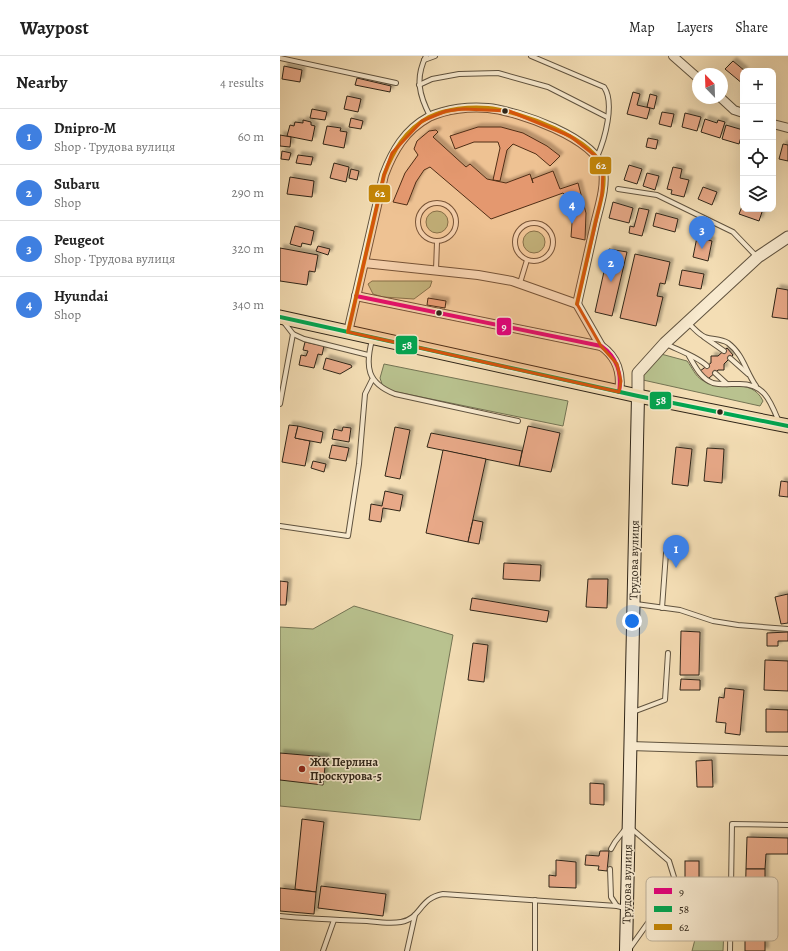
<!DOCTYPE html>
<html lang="en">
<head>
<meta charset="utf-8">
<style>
  body { margin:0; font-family:Alegreya,serif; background:#f2f2f2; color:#222 }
  .controls { position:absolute; right:12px; top:12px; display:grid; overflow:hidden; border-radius:8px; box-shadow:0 4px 16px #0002 }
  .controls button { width:36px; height:36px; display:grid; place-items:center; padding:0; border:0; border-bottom:1px solid #e0e0e0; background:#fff; color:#222; font:20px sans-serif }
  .compass { position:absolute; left:412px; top:12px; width:36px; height:36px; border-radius:50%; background:#fff; box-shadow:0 4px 16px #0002; rotate:337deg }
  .you { position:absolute; left:352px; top:565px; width:14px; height:14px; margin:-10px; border:3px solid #fff; border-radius:50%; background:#1a73e8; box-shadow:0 0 0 6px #1a73e833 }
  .badge { display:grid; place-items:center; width:26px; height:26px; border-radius:50%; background:#d93025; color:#fff; font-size:13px; font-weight:700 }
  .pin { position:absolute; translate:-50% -33px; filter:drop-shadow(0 1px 2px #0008) }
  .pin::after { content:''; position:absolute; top:21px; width:14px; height:12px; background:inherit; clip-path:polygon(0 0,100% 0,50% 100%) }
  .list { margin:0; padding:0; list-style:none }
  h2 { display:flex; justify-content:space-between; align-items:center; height:52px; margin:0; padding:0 16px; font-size:17px }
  h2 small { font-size:13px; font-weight:400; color:#767676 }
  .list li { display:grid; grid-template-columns:26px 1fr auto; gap:12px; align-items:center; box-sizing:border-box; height:56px; padding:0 16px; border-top:1px solid #e0e0e0 }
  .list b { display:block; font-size:15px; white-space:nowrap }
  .list p { margin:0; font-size:13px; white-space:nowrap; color:#767676 }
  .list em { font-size:13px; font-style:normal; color:#767676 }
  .icon { flex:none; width:22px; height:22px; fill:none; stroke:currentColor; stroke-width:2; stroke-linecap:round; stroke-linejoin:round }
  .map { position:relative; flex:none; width:508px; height:895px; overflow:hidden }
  header { display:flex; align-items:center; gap:24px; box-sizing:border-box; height:56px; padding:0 20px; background:#fff; border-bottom:1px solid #e0e0e0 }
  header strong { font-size:19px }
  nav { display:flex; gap:22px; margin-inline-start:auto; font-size:14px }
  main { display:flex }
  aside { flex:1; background:#fff }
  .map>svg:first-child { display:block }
  .green { fill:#b9c28f; stroke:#747454 }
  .building { fill:#e8a988; stroke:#2f2518; filter:url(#shadow) }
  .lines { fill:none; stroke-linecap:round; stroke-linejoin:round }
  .service-casing { stroke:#60533f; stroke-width:6 }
  .minor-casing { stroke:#60533f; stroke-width:10 }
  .tertiary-casing { stroke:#60533f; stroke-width:13 }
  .secondary-casing { stroke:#2f2518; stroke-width:14 }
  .primary-casing { stroke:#2f2518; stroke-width:15 }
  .service { stroke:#f8eacf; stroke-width:4 }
  .minor { stroke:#f8eacf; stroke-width:8 }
  .tertiary { stroke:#f8eacf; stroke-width:11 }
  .secondary { stroke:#f8eacf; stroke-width:12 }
  .primary { stroke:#f4deb5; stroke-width:13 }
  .bus-1-casing { stroke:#f8eacf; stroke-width:7 }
  .bus-2-casing { stroke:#f8eacf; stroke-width:7 }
  .bus-3-casing { stroke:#f8eacf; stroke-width:7 }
  .bus-1 { stroke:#e5007d; stroke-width:4 }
  .bus-2 { stroke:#00a651; stroke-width:4 }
  .bus-3 { stroke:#c58606; stroke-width:4 }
  .marked { fill:#d6540d; fill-opacity:0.2; stroke:#d6540d; stroke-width:3; stroke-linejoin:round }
  .bus-dot { fill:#2f2518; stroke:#f8eacf; stroke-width:1.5 }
  .poi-dot { fill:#8f2418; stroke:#f8eacf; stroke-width:1.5 }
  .labels { text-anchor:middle; stroke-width:3; stroke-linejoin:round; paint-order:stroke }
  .street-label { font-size:12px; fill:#2f2518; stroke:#f8eacf }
  .poi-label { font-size:12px; font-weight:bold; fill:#2f2518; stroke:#f8eacf; text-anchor:start }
  .key { fill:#f8eacf; stroke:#bcaf98; stroke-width:1 }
  .key-label { font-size:11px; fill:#2f2518 }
  .line-badge { stroke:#f8eacf; stroke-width:1.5 }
  .badge-label { font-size:11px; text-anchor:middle; font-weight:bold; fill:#fff }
</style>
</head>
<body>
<header>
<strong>Waypost</strong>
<nav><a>Map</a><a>Layers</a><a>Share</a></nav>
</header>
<main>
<aside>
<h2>Nearby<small>4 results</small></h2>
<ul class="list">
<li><span class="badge" style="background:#3f7fe0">1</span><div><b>Dnipro-M</b><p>Shop · Трудова вулиця</p></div><em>60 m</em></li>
<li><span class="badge" style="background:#3f7fe0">2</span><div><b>Subaru</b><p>Shop</p></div><em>290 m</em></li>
<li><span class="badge" style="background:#3f7fe0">3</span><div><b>Peugeot</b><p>Shop · Трудова вулиця</p></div><em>320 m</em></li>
<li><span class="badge" style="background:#3f7fe0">4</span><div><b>Hyundai</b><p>Shop</p></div><em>340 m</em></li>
</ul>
</aside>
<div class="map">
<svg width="508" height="895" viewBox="0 0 508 895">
  <defs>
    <filter id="shadow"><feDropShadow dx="3.5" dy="-3.5" stdDeviation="1" flood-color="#0004"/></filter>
  </defs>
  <rect width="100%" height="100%" fill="#f4deb5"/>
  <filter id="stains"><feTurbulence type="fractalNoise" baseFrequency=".005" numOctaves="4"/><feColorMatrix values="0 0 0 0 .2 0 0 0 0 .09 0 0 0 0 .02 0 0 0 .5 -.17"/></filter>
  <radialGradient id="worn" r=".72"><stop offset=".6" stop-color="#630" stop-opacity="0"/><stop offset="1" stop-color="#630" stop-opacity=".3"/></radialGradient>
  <g class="green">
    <circle cx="157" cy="166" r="11"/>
    <circle cx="254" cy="186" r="11"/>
    <path d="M92,225H152L150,231L134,243L103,241L93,238L88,228Z"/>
    <path d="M381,298L407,305C412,311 415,320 422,324C443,336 471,320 483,345L480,350L363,324L361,319Z"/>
    <path d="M104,308L288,345L283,370L107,334L103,331L100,322Z"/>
    <path d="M74,550L173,579L140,764L0,750V571L33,573Z"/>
    <path d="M415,831L430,838L446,832L443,895H412L418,872V865L413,855L409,835Z"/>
  </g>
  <g class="building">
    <path d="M453,5L465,15H463V28L445,13Z"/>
    <path d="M4,10L22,14L20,26L2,23Z"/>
    <path d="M77,22L111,30L110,36L75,29Z"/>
    <path d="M353,36L360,38L357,49L370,52L367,63L347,58Z"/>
    <path d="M370,38L377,40L374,53L367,51Z"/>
    <path d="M67,40L81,43L78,56L64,53Z"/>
    <path d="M32,53L47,56L45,64L30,62Z"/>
    <path d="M382,56L394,58L391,71L379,68Z"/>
    <path d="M405,57L421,61L417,75L402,71Z"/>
    <path d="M71,62L83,65L81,73L69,71Z"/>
    <path d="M425,63L437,67L438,64L445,66L440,82L421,76Z"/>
    <path d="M23,64L31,66V69L35,70L32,85L7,80L10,69L14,70L15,66L23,67Z"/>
    <path d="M446,69L463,74L459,88L442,83Z"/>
    <path d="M47,70L61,72L60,75L67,76L64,92L43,88Z"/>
    <path d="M198,71H221L243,77L267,90L280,100L270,110L256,98L233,88L227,94L220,125L213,124L220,92L218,86H194L175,93L170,80Z"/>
    <path d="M156,74L158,76L153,81L186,111L190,108L207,123L226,127L250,118L253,127L252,123L273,115L280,133L298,127L306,157L305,184L291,181L292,167L290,152L288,142L283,137L211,163L150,111L144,114L136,126L127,149L113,146L125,117L138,99L134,93L137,85L149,75Z"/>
    <path d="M0,79L11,81L10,91L0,90Z"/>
    <path d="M368,82L378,84L376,93L366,91Z"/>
    <path d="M503,88L508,89V105L499,103Z"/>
    <path d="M2,95L11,97L9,104L1,103Z"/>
    <path d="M18,99L33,101L31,109L16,107Z"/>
    <path d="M54,107L69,111L66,126L50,122Z"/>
    <path d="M349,109L362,113L357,128L344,124Z"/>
    <path d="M393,111L402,113L400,122L409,124L404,141L391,138L392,134L387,133Z"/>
    <path d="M71,113L79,115L77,124L69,122Z"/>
    <path d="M367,117L379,120L375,134L363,130Z"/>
    <path d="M10,121L34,125L32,141L7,138Z"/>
    <path d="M423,131L437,136L432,149L418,143Z"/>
    <path d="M333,146L353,152L349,167L329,162Z"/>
    <path d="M463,148V153H483L479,165L459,158Z"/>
    <path d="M359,152L369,154L362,180L349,177L350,170L354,171Z"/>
    <path d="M376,157L398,163L395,176L373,170Z"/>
    <path d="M15,170L34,175L31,189L22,187L21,191L10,188Z"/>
    <path d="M417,181L432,185L428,205L413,201Z"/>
    <path d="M38,190L50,193L48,199L36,195Z"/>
    <path d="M0,192L38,199L35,216L29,215L27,229L0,225Z"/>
    <path d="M329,193L347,196L332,260L315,256Z"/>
    <path d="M355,198L390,206L385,228L380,227L377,240L383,241L376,270L340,262Z"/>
    <path d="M402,214L424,218L421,233L399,229Z"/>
    <path d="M497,232L508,234V263L492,261Z"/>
    <path d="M148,242L166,245L165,252L147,249Z"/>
    <path d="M25,286L44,290L42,299L38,298L34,312L19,309L21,299L26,300L28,295L23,294Z"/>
    <path d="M447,292L453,299L444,308V314H438L428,323L420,315L431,307V300H438Z"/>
    <path d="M46,302L71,309L72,311L60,318L43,313Z"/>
    <path d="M9,369L18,370L15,382L30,385L25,410L2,406Z"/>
    <path d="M18,370L43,376L41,387L15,382Z"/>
    <path d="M248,370L280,377L271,416L239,410Z"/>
    <path d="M63,371L71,372L69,386L52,383L54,373L62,375Z"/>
    <path d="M115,371L130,374L120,423L105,420Z"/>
    <path d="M151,377L242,395L239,410L147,391Z"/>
    <path d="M52,389L69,392L66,405L49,402Z"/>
    <path d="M396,391L412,393L408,430L392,428Z"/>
    <path d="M427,392L444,393L442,427L424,425Z"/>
    <path d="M163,394L206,403L188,486L146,477Z"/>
    <path d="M33,405L46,408L44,416L31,412Z"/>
    <path d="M501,425L508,426V441L499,440Z"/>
    <path d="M105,435L123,439L120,455L103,452L101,466L89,464L91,448L102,450Z"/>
    <path d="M193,464L203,466L199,488L188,486Z"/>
    <path d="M224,507L261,509L260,525L223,523Z"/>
    <path d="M308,523H328L327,552L306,551Z"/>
    <path d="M0,525L8,526L6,549H0Z"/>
    <path d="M508,538V567L501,568L495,541Z"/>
    <path d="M192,542L269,555L267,566L190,554Z"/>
    <path d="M401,575L420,576L419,619H400Z"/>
    <path d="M508,576V585H498V590H487V577Z"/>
    <path d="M193,587L208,589L204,626L188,624Z"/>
    <path d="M485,604L508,605V635L484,634Z"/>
    <path d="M401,623L420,624V634H400Z"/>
    <path d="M445,632L464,634L460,679L445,677L446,667L436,666L439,641L444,642Z"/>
    <path d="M486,653L508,654V676H486Z"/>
    <path d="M0,697L46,701L43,729L0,724Z"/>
    <path d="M432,704L433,731H417L416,705Z"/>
    <path d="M310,727L324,728V749L310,748Z"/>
    <path d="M22,763L44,766L36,836L15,833Z"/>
    <path d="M467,781L508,782V798H486L485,813H466Z"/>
    <path d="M320,795H329L327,815L318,814L319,810L305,809L306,799L319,800Z"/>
    <path d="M276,804L296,806V832L269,831V819L276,820Z"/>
    <rect x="405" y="805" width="14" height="21"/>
    <path d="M466,813H485V855H465Z"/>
    <path d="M41,830L106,838L103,860L38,852Z"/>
    <path d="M0,832L36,836L34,858L0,855Z"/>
    <rect x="465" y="855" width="20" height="40"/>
  </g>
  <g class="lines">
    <g class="service-casing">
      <g id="service">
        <path d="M146,0C135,22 139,39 150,60"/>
        <path d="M251,0L324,31C335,47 325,83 317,101"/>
        <path d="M0,2L116,27"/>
        <path d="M144,4L155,0"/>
        <path d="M139,29L152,23L179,18L218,17L268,31L327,61"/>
        <path d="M338,133L377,139L453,176L477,201"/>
        <circle cx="157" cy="166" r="19"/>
        <circle cx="254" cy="186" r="19"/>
        <path d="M156,214L157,186"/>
        <path d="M240,227L247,204"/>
        <path d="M3,265L13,278L24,283L88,299"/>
        <path d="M408,267C413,271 419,279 425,281C433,284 440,282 448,287C463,298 466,316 476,330"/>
        <path d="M424,281L444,295"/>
        <path d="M92,284C85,311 87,327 115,338L238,365"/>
        <path d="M386,288C398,294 418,301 427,310"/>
        <path d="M409,300C415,310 421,323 433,327C440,329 450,328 458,328C484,327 490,344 499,366"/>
        <path d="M450,302L468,318"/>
        <path d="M435,317L447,328"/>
        <path d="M0,348L13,278"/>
        <path d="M0,470L68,480L79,408L85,338L92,324"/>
        <path d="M356,548L400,554L433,565L458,569L508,573"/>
        <path d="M382,552L386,497"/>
        <path d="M353,656L385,644L388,597"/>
        <path d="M331,793L335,786L346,772"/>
        <path d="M330,813L331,841L337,850L345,852"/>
        <path d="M0,860C29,863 58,864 87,865C97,866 110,868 121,866C141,863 139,842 163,838L337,850"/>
        <path d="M350,892L390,836L394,821L389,805L352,773"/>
        <path d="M43,895L54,864"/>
        <path d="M127,895L135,859"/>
        <path d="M255,895V844"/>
        <path d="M450,895L452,768L508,769"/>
      </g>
    </g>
    <g class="minor-casing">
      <g id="minor">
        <path d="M393,0L418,22"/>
        <path d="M441,42L454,54L463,57"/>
        <path d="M493,68L508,72"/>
        <path d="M84,207L198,219L232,225L297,248L321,290"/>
        <path d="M76,240L321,290C337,301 342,318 339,336"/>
        <path d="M68,276L104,119C113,95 125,74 149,61C166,53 190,50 208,52C238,55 316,82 323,114C326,131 319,151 315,168C309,194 303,221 297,248"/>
        <path d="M350,690L508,695"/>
      </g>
    </g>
    <g class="tertiary-casing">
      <path id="tertiary" d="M358,340V317L385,287L478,201L508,181"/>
    </g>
    <g class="secondary-casing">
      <path id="secondary" d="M346,895L358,340"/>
    </g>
    <g class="primary-casing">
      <path id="primary" d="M0,261L358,340L508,370"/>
    </g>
    <use href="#service" class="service"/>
    <use href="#minor" class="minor"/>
    <use href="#tertiary" class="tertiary"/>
    <use href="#secondary" class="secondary"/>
    <use href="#primary" class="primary"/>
    <g class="bus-1-casing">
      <path id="bus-1" d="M76,240L321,290C337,301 342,318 339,336"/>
    </g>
    <g class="bus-2-casing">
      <path id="bus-2" d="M0,261L358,340L508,370"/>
    </g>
    <g class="bus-3-casing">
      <path id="bus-3" d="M68,276L104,119C113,95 125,74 149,61C166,53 190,50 208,52C238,55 316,82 323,114C326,131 319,151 315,168C309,194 303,221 297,248"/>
    </g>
    <use href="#bus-1" class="bus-1"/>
    <use href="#bus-2" class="bus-2"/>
    <use href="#bus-3" class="bus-3"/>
  </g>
  <path class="marked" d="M183,53L229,55L290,80L317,101L323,114L322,139L297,248L321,290L337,308L341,325L339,336L68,276L104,119L112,97L142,65L166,55Z"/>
  <g class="bus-dot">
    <circle cx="225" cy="55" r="3.5"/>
    <circle cx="159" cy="257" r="3.5"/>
    <circle cx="440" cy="356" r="3.5"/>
  </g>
  <circle class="poi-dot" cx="22" cy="713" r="4"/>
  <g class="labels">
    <g class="street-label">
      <text transform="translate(354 504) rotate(-89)" y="4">Трудова вулиця</text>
      <text transform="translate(347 828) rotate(-89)" y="4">Трудова вулиця</text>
    </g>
    <g class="poi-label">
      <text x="30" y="710">ЖК Перлина<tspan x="30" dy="14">Проскурова-5</tspan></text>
    </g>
  </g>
  <rect x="366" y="821" width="132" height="64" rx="6" class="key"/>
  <rect x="374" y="832" width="18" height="6" fill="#e5007d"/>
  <rect x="374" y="850" width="18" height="6" fill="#00a651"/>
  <rect x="374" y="868" width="18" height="6" fill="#c58606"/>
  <g class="key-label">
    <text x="399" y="839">9</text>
    <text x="399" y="857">58</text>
    <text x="399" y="875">62</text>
  </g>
  <g class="line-badge">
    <rect x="309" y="100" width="23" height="19" rx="4" fill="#c58606"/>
    <rect x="88" y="128" width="23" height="19" rx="4" fill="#c58606"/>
    <rect x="216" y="261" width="16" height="19" rx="4" fill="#e5007d"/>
    <rect x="115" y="279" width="23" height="20" rx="4" fill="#00a651"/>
    <rect x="369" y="335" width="23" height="19" rx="4" fill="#00a651"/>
  </g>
  <g class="badge-label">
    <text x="321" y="113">62</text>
    <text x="100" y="141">62</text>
    <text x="224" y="274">9</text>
    <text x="127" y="293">58</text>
    <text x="381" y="348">58</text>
  </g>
  <rect width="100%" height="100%" filter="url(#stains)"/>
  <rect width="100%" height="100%" fill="url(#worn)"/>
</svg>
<div class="controls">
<button>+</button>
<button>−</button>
<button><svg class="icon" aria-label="locate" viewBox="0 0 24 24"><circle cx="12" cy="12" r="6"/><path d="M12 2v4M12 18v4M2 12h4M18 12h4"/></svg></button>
<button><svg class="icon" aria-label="layers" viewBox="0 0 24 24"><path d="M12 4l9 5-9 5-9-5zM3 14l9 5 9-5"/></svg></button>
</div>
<svg class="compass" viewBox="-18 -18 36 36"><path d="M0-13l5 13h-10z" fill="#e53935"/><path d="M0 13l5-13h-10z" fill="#767676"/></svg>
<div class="you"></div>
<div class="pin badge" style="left:396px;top:512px;background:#3f7fe0">1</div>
<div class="pin badge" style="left:331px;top:226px;background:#3f7fe0">2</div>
<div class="pin badge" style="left:422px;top:193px;background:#3f7fe0">3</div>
<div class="pin badge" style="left:292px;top:168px;background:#3f7fe0">4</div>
</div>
</main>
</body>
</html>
